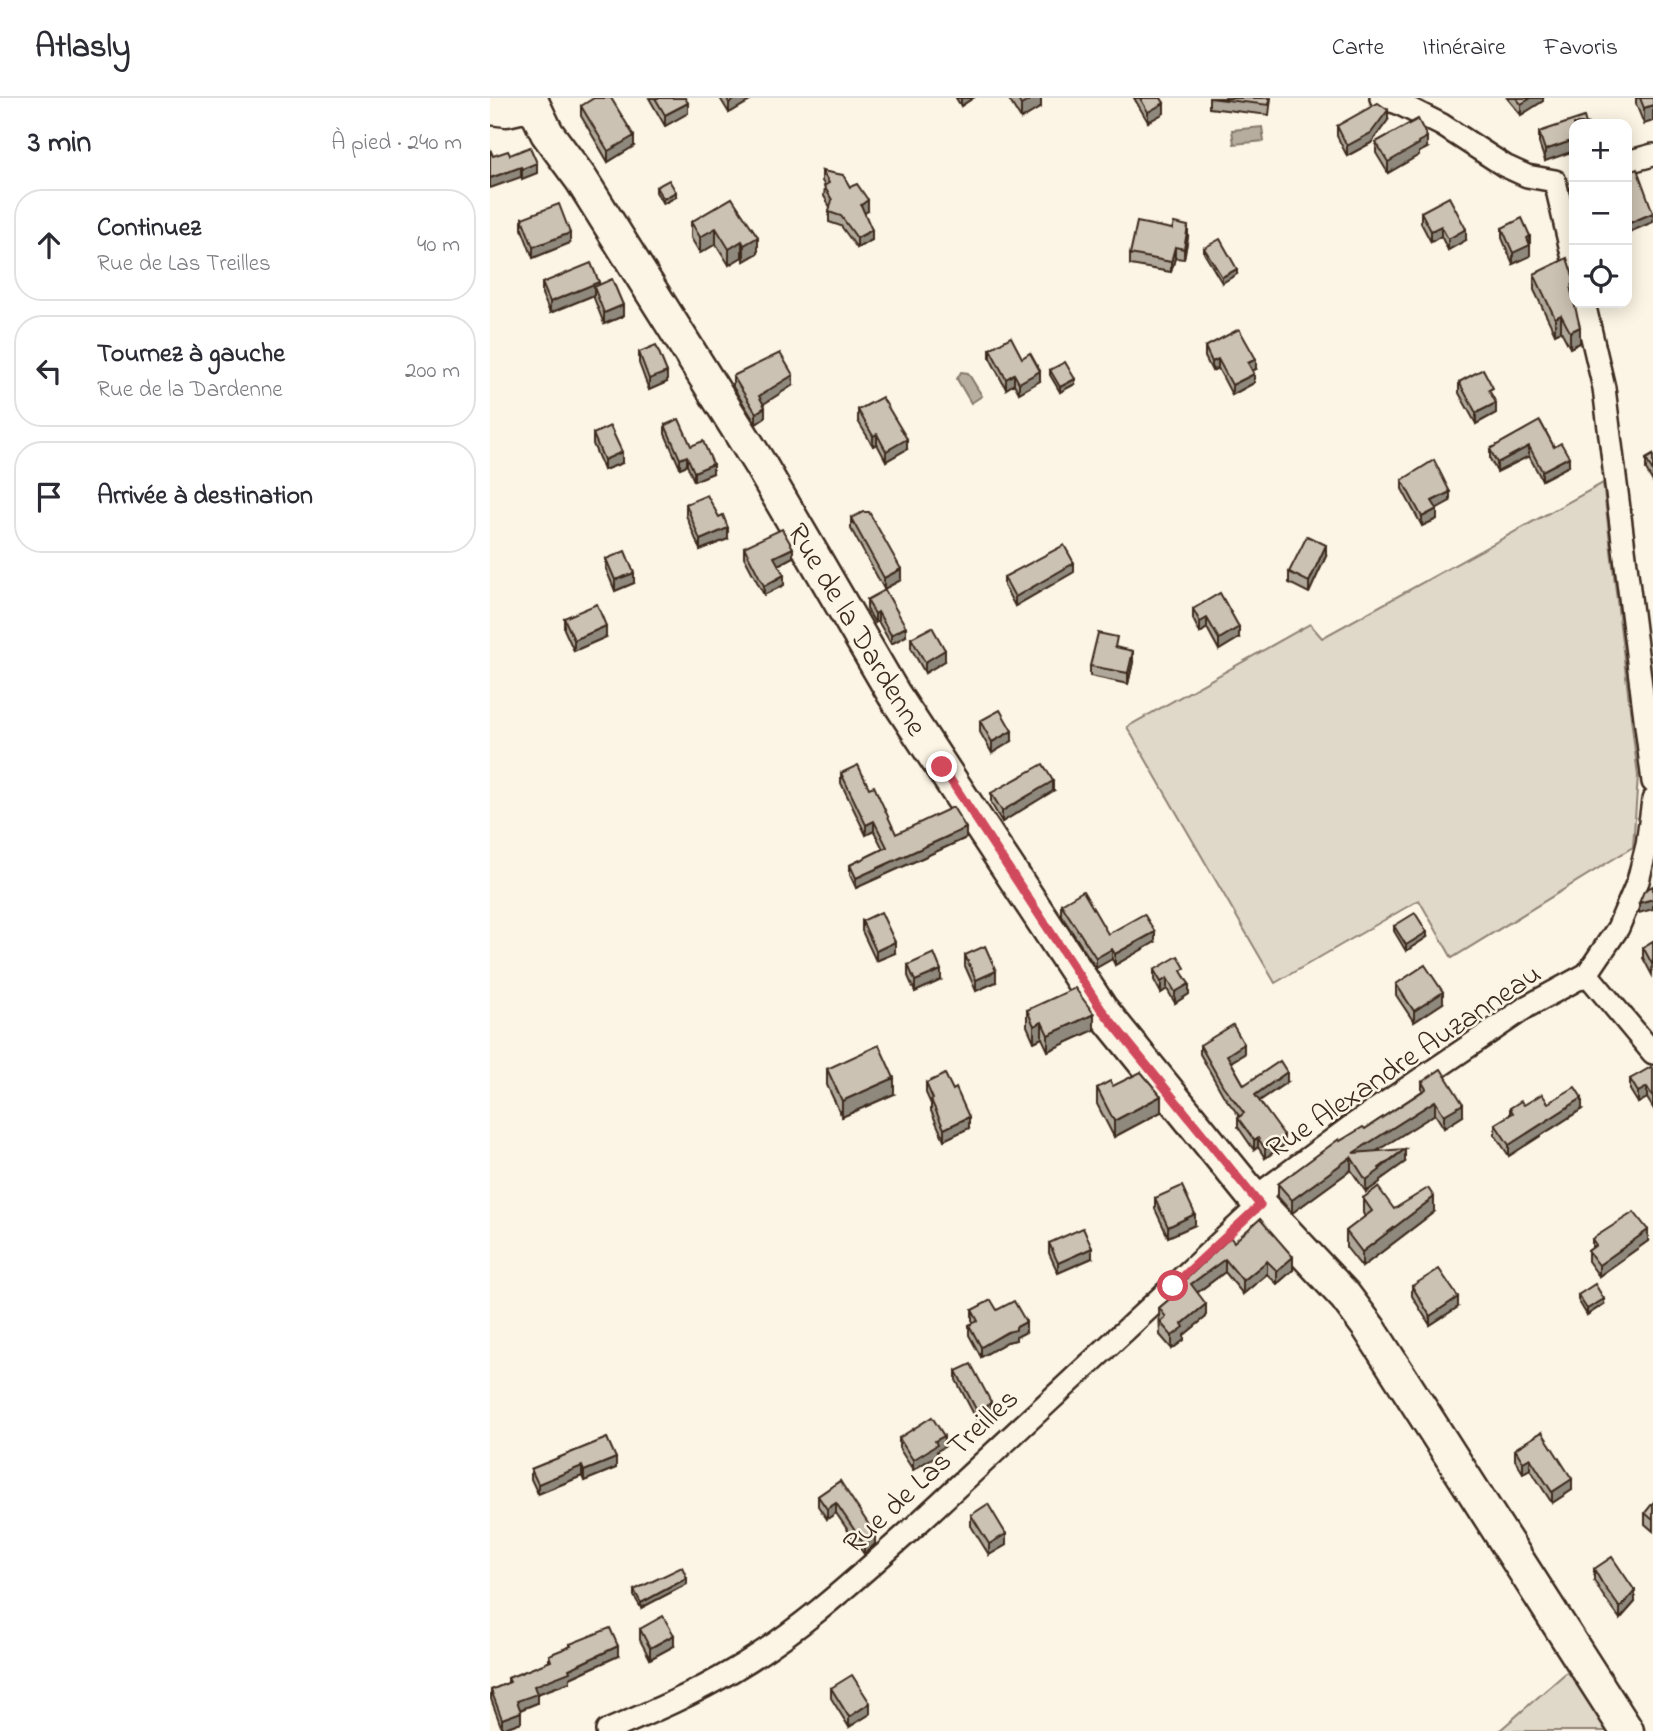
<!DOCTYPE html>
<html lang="fr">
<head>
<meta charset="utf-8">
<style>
  body { margin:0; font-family:"Indie Flower",sans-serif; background:#f2f2f3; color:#2b2b33 }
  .controls { position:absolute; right:21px; top:21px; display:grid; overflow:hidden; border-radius:14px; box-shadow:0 4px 18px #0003 }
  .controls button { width:63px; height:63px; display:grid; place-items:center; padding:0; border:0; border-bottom:2px solid #e1e1e2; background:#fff; color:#2b2b33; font:35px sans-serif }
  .stop { position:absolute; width:21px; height:21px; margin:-16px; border:5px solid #d1495b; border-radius:50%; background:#fff }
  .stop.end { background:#d1495b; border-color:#fff; box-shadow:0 2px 7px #0008 }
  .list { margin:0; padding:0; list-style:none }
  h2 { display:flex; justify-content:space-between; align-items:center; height:91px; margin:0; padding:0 28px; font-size:30px }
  h2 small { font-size:23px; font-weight:400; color:#7c7c81 }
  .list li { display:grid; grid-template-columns:46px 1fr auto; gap:21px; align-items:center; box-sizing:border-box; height:112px; margin:0 14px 14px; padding:0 14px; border:2px solid #e1e1e2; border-radius:28px }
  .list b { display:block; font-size:26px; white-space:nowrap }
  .list p { margin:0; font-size:23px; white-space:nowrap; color:#7c7c81 }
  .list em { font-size:23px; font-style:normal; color:#7c7c81 }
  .icon { flex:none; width:38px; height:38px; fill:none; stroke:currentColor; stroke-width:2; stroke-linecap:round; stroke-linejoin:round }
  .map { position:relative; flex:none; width:1163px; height:1633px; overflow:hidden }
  header { display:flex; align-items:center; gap:42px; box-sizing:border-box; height:98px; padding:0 35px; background:#fff; border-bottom:2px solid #e1e1e2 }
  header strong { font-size:33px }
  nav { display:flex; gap:38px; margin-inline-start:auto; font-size:24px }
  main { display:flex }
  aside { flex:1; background:#fff }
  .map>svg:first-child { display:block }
  .green { fill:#e0d8c8; stroke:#8e8173; stroke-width:2 }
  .water { fill:#b7ad9e; stroke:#85796b; stroke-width:2 }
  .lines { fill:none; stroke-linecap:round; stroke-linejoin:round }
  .street-casing { stroke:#3b2a1e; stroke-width:26 }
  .secondary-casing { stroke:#3b2a1e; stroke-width:37 }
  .street { stroke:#fcf5e5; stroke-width:21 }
  .secondary { stroke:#fcf5e5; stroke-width:32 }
  .wall { fill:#afa79a; stroke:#3b2a1e; stroke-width:2 }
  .shaded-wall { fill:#8f887d; stroke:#3b2a1e; stroke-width:2 }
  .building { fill:#ccc2b3; stroke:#3b2a1e; stroke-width:2 }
  .route { stroke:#d1495b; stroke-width:9 }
  .labels { text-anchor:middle; stroke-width:5; stroke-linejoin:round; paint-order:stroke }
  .street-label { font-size:30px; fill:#3b2a1e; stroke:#fcf5e5 }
</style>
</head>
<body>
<header>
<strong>Atlasly</strong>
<nav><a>Carte</a><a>Itinéraire</a><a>Favoris</a></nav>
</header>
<main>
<aside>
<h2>3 min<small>À pied · 240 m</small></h2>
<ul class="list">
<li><svg class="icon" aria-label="ahead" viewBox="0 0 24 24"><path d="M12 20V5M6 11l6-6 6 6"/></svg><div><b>Continuez</b><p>Rue de Las Treilles</p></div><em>40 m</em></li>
<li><svg class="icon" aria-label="left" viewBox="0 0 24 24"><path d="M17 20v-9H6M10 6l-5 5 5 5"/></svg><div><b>Tournez à gauche</b><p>Rue de la Dardenne</p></div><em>200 m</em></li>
<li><svg class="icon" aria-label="arrive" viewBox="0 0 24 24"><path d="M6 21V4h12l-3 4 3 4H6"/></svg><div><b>Arrivée à destination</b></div></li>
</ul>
</aside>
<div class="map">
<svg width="1163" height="1633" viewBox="0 0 1163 1633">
  <rect width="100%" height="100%" fill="#fcf5e5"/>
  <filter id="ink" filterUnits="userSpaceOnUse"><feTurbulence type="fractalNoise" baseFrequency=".0143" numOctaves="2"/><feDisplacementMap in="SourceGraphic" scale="14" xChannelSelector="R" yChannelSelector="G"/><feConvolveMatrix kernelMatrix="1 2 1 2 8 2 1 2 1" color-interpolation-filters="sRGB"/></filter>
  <g filter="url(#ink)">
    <g class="green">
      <path d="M1113,385L1148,678L1143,749L962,860L929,802L785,885L637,629L820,526L832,540Z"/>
      <path d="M1078,1573L1120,1633H1009Z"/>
    </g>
    <g class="water">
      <path d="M772,29L774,43L744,46L742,32Z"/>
      <path d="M471,274L478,275L492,298L481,305L467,281Z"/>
    </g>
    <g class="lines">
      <g class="street-casing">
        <g id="street">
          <path d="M891,0L908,5L952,27L1015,68L1037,78L1065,83L1084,165"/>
          <path d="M1137,64L1163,57"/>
          <path d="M1094,205L1114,290L1163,684"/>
          <path d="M1097,876L1163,955"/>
          <path d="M764,1100L860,1029L1038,908L1097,876L1128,830L1148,783L1157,747L1163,702"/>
          <path d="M117,1633C159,1615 202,1597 242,1573C309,1534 366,1481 423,1430L770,1107"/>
        </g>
      </g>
      <g class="secondary-casing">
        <path id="secondary" d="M0,10L17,12L43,6L57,35L91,81L271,368L403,595L611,911L770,1107L855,1198L879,1230L1137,1633"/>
      </g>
      <use href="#street" class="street"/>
      <use href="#secondary" class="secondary"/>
    </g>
    <g class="wall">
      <path d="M159,0H195L198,15L175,28Z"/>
      <path d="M230,0H265L239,15Z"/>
      <path d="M466,0H483L471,8Z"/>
      <path d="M518,0H551V9L531,21Z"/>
      <path d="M644,0H671L674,15L658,24Z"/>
      <path d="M719,0H781L779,17L719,10Z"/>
      <path d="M1017,0H1053V3L1031,17Z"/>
      <path d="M1146,0H1163L1154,26L1146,6Z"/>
      <path d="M91,8L144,48L118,64L91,18Z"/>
      <path d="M898,22L881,45L857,58L847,38V28Z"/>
      <path d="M1096,26L1055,63L1049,45V34Z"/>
      <path d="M886,44L937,50L929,54V57L898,75L886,55Z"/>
      <path d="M332,73L360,89L378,113L374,115L382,142L367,150L351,128L339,124V114L340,109L334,98L335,88L332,83Z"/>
      <path d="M166,89L186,99L173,106L166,94Z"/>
      <path d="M242,100L268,155L254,163L252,159L239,167L226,146L210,155L201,140V124Z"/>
      <path d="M931,114L976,142L958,152L951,138L941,144L931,125Z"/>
      <path d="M32,120L80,145L43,160L32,131Z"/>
      <path d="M1012,130L1040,138V158L1023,166L1012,140Z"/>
      <path d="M698,139L694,161L685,160L681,174L640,167V156Z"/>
      <path d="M714,150L747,176L732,185L714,155Z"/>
      <path d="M1044,176L1084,197L1083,200L1090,245L1080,250L1071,233L1065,236L1044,192Z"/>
      <path d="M52,185L109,186L133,218L114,226L104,200V197L60,215L52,196Z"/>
      <path d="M715,249L766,271L762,273L764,285L742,297L728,270L722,273L715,259Z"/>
      <path d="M500,251L532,260L550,283L529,295L524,286L516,291L500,260Z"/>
      <path d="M149,254L177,284L159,292L149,265Z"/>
      <path d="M560,272L585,286L570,294L560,277Z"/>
      <path d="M243,278L303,287L273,306L275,320L266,326L243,289Z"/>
      <path d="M969,284L1003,299L1006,315L986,326L969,295Z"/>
      <path d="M368,312L417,351L396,363L387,346L383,348L368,323Z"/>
      <path d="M1050,323L1064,349L1079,368L1052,382L1039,358L1007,374L1000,361V351Z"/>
      <path d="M175,327L201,348L223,375L204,383L197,367L190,370L175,336Z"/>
      <path d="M103,336L132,365L114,372L103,346Z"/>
      <path d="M1163,357V384L1156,372V361Z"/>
      <path d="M912,382L960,403L946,410L947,421L932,428L912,391Z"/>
      <path d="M196,406L238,441L210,452L196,417Z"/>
      <path d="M361,420L411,482L394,491L361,431Z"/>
      <path d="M254,449L303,459L288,467L294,487L274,497L254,459Z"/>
      <path d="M836,458L819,495L799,485V474Z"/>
      <path d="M116,461L144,485L125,493L116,471Z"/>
      <path d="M584,474L525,508L514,488V479Z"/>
      <path d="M377,502L416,538L401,546L388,523L385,525L377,511Z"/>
      <path d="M703,511L749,540L729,552L717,530L710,535L703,521Z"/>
      <path d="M74,520L116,539L84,553L74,531Z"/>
      <path d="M421,540L455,563L435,575L421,550Z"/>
      <path d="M643,564L638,586L600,578V568Z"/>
      <path d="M490,623L522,643L502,655L490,634Z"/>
      <path d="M351,675L379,690L406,736L476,740L366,790L360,777V767L393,751L384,733L376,737L351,685Z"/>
      <path d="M563,693L512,724L501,705V695Z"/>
      <path d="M571,806L618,836L665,844L625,867L622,861L606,870L571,817Z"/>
      <path d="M372,823L405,855L386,863L372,833Z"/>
      <path d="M904,828L937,839L916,853L904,833Z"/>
      <path d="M1163,843L1162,877L1153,860V849Z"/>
      <path d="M475,857L506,884L486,893L475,868Z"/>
      <path d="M418,867L451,882L425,894L418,878Z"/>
      <path d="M664,872L695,879L699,896L685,905L677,891L671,895L664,882Z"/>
      <path d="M906,886L953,905L924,924L906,897Z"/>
      <path d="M537,912L604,932L558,953L552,940L544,944L537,928Z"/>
      <path d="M710,947L754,956L741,964L754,987L797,984L769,1003L794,1047L775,1060L768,1049L764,1052L748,1029V1020L750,1019L733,997L710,956Z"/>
      <path d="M337,971L404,996L352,1019L337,987Z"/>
      <path d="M1163,971V1010L1157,1000L1148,1005L1140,992V981Z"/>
      <path d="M932,984L973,1018L954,1030L945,1016L885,1054L915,1064L890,1082V1084L876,1094L861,1072L802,1115L788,1099V1086L850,1043L875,1031L932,993Z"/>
      <path d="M436,985L479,1030L454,1042L441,1013V1006L436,995Z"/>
      <path d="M623,988L671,1014L624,1039L607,1006V990Z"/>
      <path d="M1058,1005L1092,1011L1019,1058L1005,1037V1026L1020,1017V1010L1034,1007Z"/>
      <path d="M665,1100L705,1127L678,1139L665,1111Z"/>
      <path d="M873,1100L904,1111L944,1114L872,1169L856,1149V1133L875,1119L873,1115Z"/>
      <path d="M1102,1141L1158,1143L1109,1178L1098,1163V1153L1102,1150Z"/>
      <path d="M744,1144L803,1172L787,1186L777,1176L753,1196L735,1174L707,1195L716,1219L694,1237V1242L682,1251L670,1237L669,1210L693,1190V1184Z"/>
      <path d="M559,1145L602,1160L568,1175L559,1155Z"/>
      <path d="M922,1188L968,1209L940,1227L922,1198Z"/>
      <path d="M1088,1197L1114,1206L1097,1217L1088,1202Z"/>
      <path d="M482,1212H507L536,1234L526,1239V1242L517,1244L491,1259L479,1237V1227L484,1225L482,1222Z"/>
      <path d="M466,1273L501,1313L489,1326L466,1282Z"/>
      <path d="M1052,1334L1082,1392L1062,1405L1040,1371L1033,1375L1025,1362V1351Z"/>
      <path d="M117,1340L126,1370L94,1383L92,1378L48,1396L41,1381V1371Z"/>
      <path d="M409,1340L454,1349L447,1353V1357L423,1372L409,1350Z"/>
      <path d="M350,1383L385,1446L374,1456L346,1415L337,1421L328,1408V1398Z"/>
      <path d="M1163,1405V1433L1155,1426V1415Z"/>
      <path d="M481,1417L516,1447L499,1457L481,1428Z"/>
      <path d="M1104,1471L1145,1504L1130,1521L1112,1496L1104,1482Z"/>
      <path d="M197,1486L151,1510L144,1498V1492Z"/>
      <path d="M150,1531L184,1548L160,1561L150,1542Z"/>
      <path d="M80,1546L128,1558L80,1580V1584L47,1596V1605L30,1612L31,1624L12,1631L1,1601V1592L18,1585V1580L59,1564V1557L80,1549Z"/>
      <path d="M341,1590L380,1616L359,1629L341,1600Z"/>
    </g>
    <g class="shaded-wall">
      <path d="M247,0H265L239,15V5Z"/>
      <path d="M471,0H483L471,8Z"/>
      <path d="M543,0H551V9L531,21V7Z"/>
      <path d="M1041,0H1053V3L1031,17V6Z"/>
      <path d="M198,5V15L175,28V17Z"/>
      <path d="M674,5V15L658,24V14Z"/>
      <path d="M1163,7V23L1154,26V10Z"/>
      <path d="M898,12V22L881,45L857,58V48Z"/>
      <path d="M144,38V48L118,64V53Z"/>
      <path d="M937,39V50L929,54V57L898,75V64Z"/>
      <path d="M1084,42V53L1055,63V52Z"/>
      <path d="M47,65V75L32,81V71Z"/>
      <path d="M31,69V79L0,90V80Z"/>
      <path d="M186,94V99L173,106V101Z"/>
      <path d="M378,102V113L371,117V107Z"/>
      <path d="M1163,115V124L1137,135V126Z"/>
      <path d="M698,128V139L694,161V151Z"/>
      <path d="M951,128V138L941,144V133Z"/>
      <path d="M226,130V146L210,155V139Z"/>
      <path d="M976,131V142L958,152V141Z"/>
      <path d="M382,132V142L367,150V140Z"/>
      <path d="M80,135V145L43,160V149Z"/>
      <path d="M1040,138V158L1023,166V155L1037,140Z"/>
      <path d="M268,139V155L254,163V147Z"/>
      <path d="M252,143V159L239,167V151Z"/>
      <path d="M685,149V160L681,174V164Z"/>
      <path d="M747,171V176L732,185V179Z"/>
      <path d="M1084,181V197L1081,208V192Z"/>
      <path d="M109,184V194L104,189V197L60,215V204Z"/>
      <path d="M133,207V218L114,226V215Z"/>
      <path d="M1071,217V233L1065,236V220Z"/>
      <path d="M1090,229V245L1080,250V234Z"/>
      <path d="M728,261V270L722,273V264Z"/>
      <path d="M766,261V271L758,275V265Z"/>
      <path d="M550,273V283L529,295V285Z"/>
      <path d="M177,274V284L159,292V281Z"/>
      <path d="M524,276V286L516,291V281Z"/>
      <path d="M764,276V285L742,297V287Z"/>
      <path d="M303,277V287L269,309V298Z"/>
      <path d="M585,281V286L570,294V289Z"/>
      <path d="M1006,305V315L986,326V315Z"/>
      <path d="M275,309V320L266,326V315Z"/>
      <path d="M387,336V346L383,348V338Z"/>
      <path d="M417,341V351L396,363V353Z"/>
      <path d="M1039,348V358L1007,374V365Z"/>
      <path d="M132,354V365L114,372V362Z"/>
      <path d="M197,358V367L190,370V361Z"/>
      <path d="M1079,359V368L1052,382V373Z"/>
      <path d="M223,366V375L204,383V374Z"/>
      <path d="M960,394V403L942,413V403Z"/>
      <path d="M947,411V421L932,428V419Z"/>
      <path d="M238,430V441L210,452V442Z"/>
      <path d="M836,447V458L819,495V484Z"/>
      <path d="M303,450V459L284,469V459Z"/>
      <path d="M584,465V474L525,508V499Z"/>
      <path d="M411,471V482L394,491V480Z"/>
      <path d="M144,475V485L125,493V482Z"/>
      <path d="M294,477V487L274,497V488Z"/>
      <path d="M388,514V523L385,525V516Z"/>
      <path d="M717,520V530L710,535V524Z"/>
      <path d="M116,528V539L84,553V542Z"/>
      <path d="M416,529V538L401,546V537Z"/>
      <path d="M749,529V540L729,552V541Z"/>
      <path d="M455,552V563L435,575V564Z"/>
      <path d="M643,553V564L638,586V575Z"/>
      <path d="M522,633V643L502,655V644Z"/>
      <path d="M563,683V693L512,724V713Z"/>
      <path d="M384,723V733L376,737V727Z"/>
      <path d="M476,730V740L366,790V780Z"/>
      <path d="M1163,801V811L1149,815V805Z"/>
      <path d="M665,834V844L625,867V856Z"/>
      <path d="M937,834V839L916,853V847Z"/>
      <path d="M405,844V855L386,863V853Z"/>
      <path d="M622,851V861L606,870V860Z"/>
      <path d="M451,872V882L425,894V883Z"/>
      <path d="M506,873V884L486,893V882Z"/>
      <path d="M677,880V891L671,895V884Z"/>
      <path d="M699,886V896L685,905V894Z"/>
      <path d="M953,894V905L924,924V913Z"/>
      <path d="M604,916V932L558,953V937Z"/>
      <path d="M552,924V940L544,944V928Z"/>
      <path d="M754,946V956L737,966V957Z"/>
      <path d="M797,974V984L765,1006V997Z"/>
      <path d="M404,980V996L352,1019V1003Z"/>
      <path d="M1157,989V1000L1148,1005V994Z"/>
      <path d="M671,998V1014L624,1039V1023Z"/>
      <path d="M1092,1000V1011L1019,1058V1047Z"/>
      <path d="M945,1003V1016L866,1066L863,1055Z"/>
      <path d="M973,1006V1018L954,1030V1017Z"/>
      <path d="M479,1019V1030L454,1042V1031Z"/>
      <path d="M794,1037V1047L775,1060V1051Z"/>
      <path d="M768,1040V1049L764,1052V1042Z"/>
      <path d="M915,1051V1064L890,1082V1084L876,1094V1082Z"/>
      <path d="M861,1059V1072L802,1115V1102Z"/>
      <path d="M944,1099V1114L872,1169V1154Z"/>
      <path d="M705,1116V1127L678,1139V1129Z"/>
      <path d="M1158,1132V1143L1109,1178V1167Z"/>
      <path d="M602,1150V1160L568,1175V1165Z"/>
      <path d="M803,1159V1172L787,1186V1173Z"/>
      <path d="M735,1161V1174L701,1199V1186Z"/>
      <path d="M777,1163V1176L753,1196V1183Z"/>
      <path d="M968,1199V1209L940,1227V1218Z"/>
      <path d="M1114,1201V1206L1097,1217V1211Z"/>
      <path d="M716,1206V1219L694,1237V1242L682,1251V1238L692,1226Z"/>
      <path d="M536,1224V1234L526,1239V1242L517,1244L491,1259V1249Z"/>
      <path d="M501,1304V1313L489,1326V1317Z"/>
      <path d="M454,1338V1349L447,1353V1357L423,1372V1362L445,1343Z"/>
      <path d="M126,1360V1370L94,1383V1373Z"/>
      <path d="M1040,1360V1371L1033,1375V1364Z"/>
      <path d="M92,1368V1378L48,1396V1386Z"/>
      <path d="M1082,1381V1392L1062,1405V1394Z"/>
      <path d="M346,1405V1415L337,1421V1411Z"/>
      <path d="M385,1436V1446L374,1456V1446Z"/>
      <path d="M516,1436V1447L499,1457V1446Z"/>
      <path d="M197,1480V1486L151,1510V1505Z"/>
      <path d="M1145,1493V1504L1130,1521V1510Z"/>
      <path d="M184,1537V1548L160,1561V1550Z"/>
      <path d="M128,1548V1558L80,1580V1584L47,1596V1605L27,1613V1603L44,1588Z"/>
      <path d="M380,1605V1616L359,1629V1619Z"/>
      <path d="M31,1614V1624L12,1631V1621Z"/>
    </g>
    <g class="building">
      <path d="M104,0H121L144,38L118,53L91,8Z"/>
      <path d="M165,0H195L198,5L175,17Z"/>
      <path d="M237,0H247L239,5Z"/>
      <path d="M527,0H543L531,7Z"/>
      <path d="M650,0H671L674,5L658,14Z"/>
      <path d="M719,0H780L779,7Z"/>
      <path d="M1026,0H1041L1031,6Z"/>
      <path d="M1150,0H1163V7L1154,10Z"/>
      <path d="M888,5L898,12L881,35L857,48L847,28Z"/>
      <path d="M1094,19L1096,26H1084V42L1055,52L1049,34Z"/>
      <path d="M928,21L937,39L928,44L929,46L898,64L886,44Z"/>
      <path d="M40,49L47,65L32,71L31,69L0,80V51L3,58L18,53L20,57Z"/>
      <path d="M1147,71L1163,115L1137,126V75Z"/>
      <path d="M332,73L353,77L360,89L367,86L378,102L371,107L382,132L367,140L351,118L339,114L342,102L334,88L339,85Z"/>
      <path d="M179,82L186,94L173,101L166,89Z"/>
      <path d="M959,99L976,131L958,141L951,128L941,133L931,114Z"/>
      <path d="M242,100L268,139L254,147L252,143L239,151L226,130L210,139L201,124Z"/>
      <path d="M69,106L80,135L43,149L32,120Z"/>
      <path d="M1032,120L1040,138L1037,140L1040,147L1023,155L1012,130Z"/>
      <path d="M647,124L682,131L684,125L698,128L694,151L685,149L681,164L640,156Z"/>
      <path d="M730,141L747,171L732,179L714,150Z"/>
      <path d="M1077,160L1084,181L1081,192L1090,229L1080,234L1071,217L1065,220L1044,176Z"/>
      <path d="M101,165L109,184L60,204L52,185Z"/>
      <path d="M122,181L133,207L114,215L104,189Z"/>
      <path d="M749,231L766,261L758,265L764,276L742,287L728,261L722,264L715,249Z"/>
      <path d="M521,239L532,260L540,255L550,273L529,285L524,276L516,281L500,251Z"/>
      <path d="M166,247L177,274L159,281L149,254Z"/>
      <path d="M290,255L303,277L269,298L275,309L266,315L243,278Z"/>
      <path d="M575,264L585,281L570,289L560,272Z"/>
      <path d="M993,271L1003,290L999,292L1006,305L986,315L969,284Z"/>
      <path d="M392,299L417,341L396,353L387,336L383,338L368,312Z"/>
      <path d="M189,321L201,348L213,343L223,366L204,374L197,358L190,361L175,327Z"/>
      <path d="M1050,323L1064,349L1071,345L1079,359L1052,373L1039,348L1007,365L1000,351Z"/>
      <path d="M120,328L132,354L114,362L103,336Z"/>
      <path d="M1163,357V374L1156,361Z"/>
      <path d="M944,362L960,394L942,403L947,411L932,419L912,382Z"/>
      <path d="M217,397L229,419L233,417L238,430L210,442L196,406Z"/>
      <path d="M373,414H379L411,471L394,480L361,420Z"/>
      <path d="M292,431L303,450L284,459L294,477L274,488L254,449Z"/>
      <path d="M817,438L836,447L819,484L799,474Z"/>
      <path d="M574,447L584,465L525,499L514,479Z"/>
      <path d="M135,453L144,475L125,482L116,461Z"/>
      <path d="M395,492L416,529L401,537L388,514L385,516L377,502Z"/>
      <path d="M730,495L749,529L729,541L717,520L710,524L703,511Z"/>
      <path d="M107,506L116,528L84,542L74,520Z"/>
      <path d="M442,529L455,552L435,564L421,540Z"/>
      <path d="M608,535L627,539L625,549L643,553L638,575L600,568Z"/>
      <path d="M510,612L522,633L502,644L490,623Z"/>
      <path d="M553,666L563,683L512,713L501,695Z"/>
      <path d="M368,667L379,690L384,688L406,736L463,709L476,730L366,780L360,767L397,749L384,723L376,727L351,675Z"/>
      <path d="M1163,788V801L1149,805L1154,793Z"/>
      <path d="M593,793L618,836L654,816L665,834L625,856L622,851L606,860L571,806Z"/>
      <path d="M391,814L405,844L386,853L372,823Z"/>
      <path d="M925,815L937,834L916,847L904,828Z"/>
      <path d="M1163,843V866H1162L1153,849Z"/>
      <path d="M495,848L506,873L486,882L475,857Z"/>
      <path d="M444,855L451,872L425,883L418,867Z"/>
      <path d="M688,858L695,870L691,873L699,886L685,894L677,880L671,884L664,872Z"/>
      <path d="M935,867L953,894L924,913L906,886Z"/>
      <path d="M585,890L604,916L558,937L552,924L544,928L537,912Z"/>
      <path d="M743,927L754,946L737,957L754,987L790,963L797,974L765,997L794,1037L775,1051L768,1040L764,1042L748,1020L754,1015L733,988L710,947Z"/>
      <path d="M389,947L404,980L352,1003L337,971Z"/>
      <path d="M1161,969L1163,971V999L1157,989L1148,994L1140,981Z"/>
      <path d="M951,971L973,1006L954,1017L945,1003L863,1055L915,1051L889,1070L890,1072L876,1082L861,1059L802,1102L788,1086L849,1041L850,1043L873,1029L875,1031L936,991L932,984Z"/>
      <path d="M651,974L671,998L624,1023L607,990L620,983L623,988Z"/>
      <path d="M455,976L463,992L466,990L479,1019L454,1031L441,1002L443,1001L436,985Z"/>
      <path d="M1085,989L1092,1000L1019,1047L1005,1026L1023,1015L1020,1010L1031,1003L1034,1007L1052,996L1058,1005Z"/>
      <path d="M692,1088L705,1116L678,1129L665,1100Z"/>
      <path d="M888,1089L904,1111L938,1090L944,1099L872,1154L856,1133L882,1113L873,1100Z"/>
      <path d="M1144,1114L1158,1132L1109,1167L1098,1153L1106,1147L1102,1141Z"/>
      <path d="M770,1121L803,1159L787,1173L777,1163L753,1183L735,1161L701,1186L716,1206L692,1226L694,1229L682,1238L670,1224L676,1219L669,1210L695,1188L693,1184L740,1139L744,1144Z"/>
      <path d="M593,1130L602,1150L568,1165L559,1145Z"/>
      <path d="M949,1171L968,1199L940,1218L922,1188Z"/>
      <path d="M1105,1186L1114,1201L1097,1211L1088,1197Z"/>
      <path d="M501,1202L507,1212L524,1203L536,1224L526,1229V1232L517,1234L491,1249L479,1227L488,1223L482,1212Z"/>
      <path d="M481,1266L501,1304L489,1317L466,1273Z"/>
      <path d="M442,1319L454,1338L445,1343L447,1347L423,1362L409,1340Z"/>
      <path d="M1052,1334L1082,1381L1062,1394L1040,1360L1033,1364L1025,1351Z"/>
      <path d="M117,1340L126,1360L94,1373L92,1368L48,1386L41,1371Z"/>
      <path d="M350,1383L385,1436L374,1446L346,1405L337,1411L328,1398Z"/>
      <path d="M1163,1405V1422L1155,1415Z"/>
      <path d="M498,1406L516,1436L499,1446L481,1417Z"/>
      <path d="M1122,1459L1145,1493L1130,1510L1112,1485L1104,1471Z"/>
      <path d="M192,1469L197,1480L151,1505L144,1492Z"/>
      <path d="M173,1518L184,1537L160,1550L150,1531Z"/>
      <path d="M120,1530L128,1548L79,1571L80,1574L44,1588L47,1596L27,1603L31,1614L12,1621L1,1592L20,1584L18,1580L61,1563L59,1557L81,1548L80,1546Z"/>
      <path d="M362,1577L380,1605L359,1619L341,1590Z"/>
    </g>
  </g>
  <g class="lines" filter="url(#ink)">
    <path class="route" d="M452,669L611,911L770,1107L683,1188"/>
  </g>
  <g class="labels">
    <g class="street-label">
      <text transform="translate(368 531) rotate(59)" y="10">Rue de la Dardenne</text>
      <text transform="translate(913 962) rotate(-34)" y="10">Rue Alexandre Auzanneau</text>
      <text transform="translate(440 1372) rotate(-43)" y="10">Rue de Las Treilles</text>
    </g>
  </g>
</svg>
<div class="controls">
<button>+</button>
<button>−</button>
<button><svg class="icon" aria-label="locate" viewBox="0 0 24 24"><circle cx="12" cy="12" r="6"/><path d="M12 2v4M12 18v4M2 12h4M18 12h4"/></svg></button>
</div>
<div class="stop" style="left:683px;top:1188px"></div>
<div class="stop end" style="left:452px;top:669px"></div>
</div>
</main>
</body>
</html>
